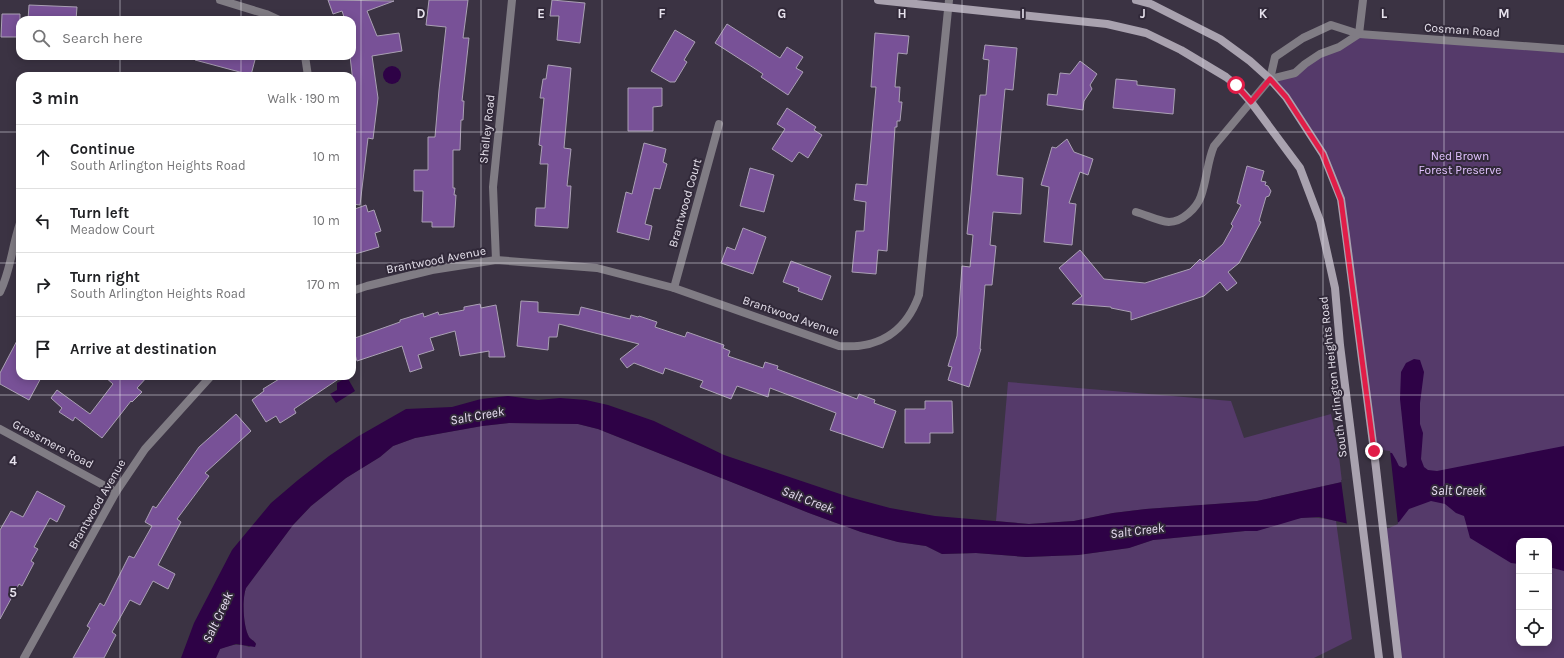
<!DOCTYPE html>
<html lang="en">
<head>
<meta charset="utf-8">
<style>
  body { margin:0; font-family:Karla,sans-serif; background:#f6f6f6; color:#202124 }
  .controls { position:absolute; right:12px; bottom:12px; display:grid; overflow:hidden; border-radius:8px; box-shadow:0 2px 10px #0003 }
  .controls button { width:36px; height:36px; display:grid; place-items:center; padding:0; border:0; border-bottom:1px solid #e0e0e0; background:#fff; color:#202124; font:20px sans-serif }
  .stop { position:absolute; width:12px; height:12px; margin:-9px; border:3px solid #e11d48; border-radius:50%; background:#fff }
  .stop.end { background:#e11d48; border-color:#fff; box-shadow:0 1px 4px #0008 }
  .list { margin:0; padding:0; list-style:none }
  h2 { display:flex; justify-content:space-between; align-items:center; height:52px; margin:0; padding:0 16px; font-size:17px }
  h2 small { font-size:13px; font-weight:400; color:#757577 }
  .list li { display:grid; grid-template-columns:26px 1fr auto; gap:12px; align-items:center; box-sizing:border-box; height:64px; padding:0 16px; border-top:1px solid #e0e0e0 }
  .list b { display:block; font-size:15px; white-space:nowrap }
  .list p { margin:0; font-size:13px; white-space:nowrap; color:#757577 }
  .list em { font-size:13px; font-style:normal; color:#757577 }
  .icon { flex:none; width:22px; height:22px; fill:none; stroke:currentColor; stroke-width:2; stroke-linecap:round; stroke-linejoin:round }
  .map { position:relative; flex:none; width:1564px; height:658px; overflow:hidden }
  .search { position:absolute; background:#fff; box-shadow:0 2px 10px #0003; left:16px; top:16px; width:340px; height:44px; display:flex; align-items:center; gap:10px; box-sizing:border-box; padding:0 14px; border-radius:12px; color:#757577; font-size:15px }
  .panel { position:absolute; background:#fff; box-shadow:0 2px 10px #0003; left:16px; top:72px; width:340px; height:308px; border-radius:12px }
  .map>svg:first-child { display:block }
  .green { fill:#553a6a; fill-rule:evenodd }
  .water { fill:#2e0246 }
  .pier { fill:#3b3343 }
  .building { fill:#785197; stroke:#aaa0b4 }
  .lines { fill:none; stroke-linecap:round; stroke-linejoin:round }
  .minor { stroke:#807c84; stroke-width:8 }
  .secondary { stroke:#a9a2af; stroke-width:8 }
  .route { stroke:#e11d48; stroke-width:5 }
  .grid { fill:none; stroke:#e6e1ec; stroke-width:1; stroke-opacity:0.55 }
  .labels { text-anchor:middle; stroke-width:4; stroke-linejoin:round; paint-order:stroke }
  .street-label { font-size:12px; fill:#e6e1ec; stroke:#312939 }
  .park-label { font-size:12px; fill:#e1c2fd; stroke:#312939 }
  .water-label { font-size:13px; font-style:italic; fill:#e8def2; stroke:#312939 }
  .grid-label { font-size:13px; text-anchor:middle; font-weight:bold; fill:#e6e1ec; stroke:#312939; stroke-width:4; stroke-linejoin:round; paint-order:stroke }
</style>
</head>
<body>
<div class="map">
<svg width="1564" height="658" viewBox="0 0 1564 658">
  <rect width="100%" height="100%" fill="#3b3343"/>
  <g class="green">
    <path d="M1359,34L1564,49V658H1398L1378,458L1341,199L1323,154L1270,79L1305,64ZM1519,541H1549V643H1519Z"/>
    <path d="M1008,382L1231,401L1244,438L1331,414L1338,448L1342,482L1257,501L1146,509L1113,513L1074,521L1029,524L996,521Z"/>
    <path d="M509,423L578,424L598,429L809,513L861,532L898,542L926,546L942,554L976,553L1026,557L1078,555L1129,548L1153,540L1245,531C1263,531 1270,526 1287,521C1304,516 1319,517 1336,521L1352,639L1314,658H216L220,649C230,645 239,643 249,647L256,644C254,640 251,640 249,637C243,627 242,599 246,588L293,525L311,506L346,478L380,457L393,446L415,438L482,426Z"/>
  </g>
  <g class="water">
    <circle cx="392" cy="75" r="9"/>
    <path d="M1414,359L1420,360L1424,372L1420,403V424L1423,433L1421,459L1424,467L1428,470L1437,471L1564,446V571L1549,567V541H1519V564L1511,563L1470,538L1464,516L1456,513L1445,504L1431,501L1409,509L1399,522L1389,526L1366,528L1319,517L1301,518L1257,531H1245L1153,540L1129,548L1078,555L1026,557L976,553L942,554L926,546L898,542L861,532L809,513L598,429L578,424L509,423L482,426L415,438L393,446L380,457L346,478L311,506L293,525L246,588C242,599 243,627 249,637C251,640 254,640 256,644L255,647L236,644L220,649L216,658H181L194,623L232,550L271,503L298,480L329,456L357,437L406,409L452,407L481,399L508,396L538,400L560,398L586,400L608,405L654,421L724,455L849,497L890,508L935,516L1029,524L1074,521L1113,513L1146,509L1257,501L1342,482L1360,480L1371,472L1384,452L1392,453L1396,460L1399,466L1404,468L1407,465L1400,399L1401,372L1406,363Z"/>
    <path d="M347,377L355,391L336,403L330,394L337,390V383Z"/>
  </g>
  <path class="pier" d="M1382,450L1390,451L1398,524L1389,528L1366,530L1347,525L1341,480L1359,478L1369,471L1376,457Z"/>
  <g class="building">
    <path d="M328,0L394,1L367,11L377,36L399,33L402,51L372,56L378,98L373,139L368,138L360,205L352,204V111L354,91L350,56H352V20H345L342,11L333,14Z"/>
    <path d="M429,0H468L463,38H469L462,101H464L463,120H461L460,150H453V188H455L454,195H456L454,227H432V222H422L423,191H414V170H428V137H435L439,90L446,27L426,25Z"/>
    <path d="M552,0L585,3L580,43L557,40L559,16H550Z"/>
    <path d="M29,5L77,7L76,20H28Z"/>
    <path d="M2,14H20V37H1Z"/>
    <path d="M727,24L780,58L787,47L803,57L796,68L803,72L788,95L761,77L763,74L757,70L715,43Z"/>
    <path d="M675,30L695,42L684,60L687,62L675,82H670L651,71Z"/>
    <path d="M875,33L909,36L907,54L898,53L895,87H900L899,102H902L900,121H897V127H895L887,251L878,250L876,274L852,272L856,231H864L866,202L854,200L856,184L867,185L876,87H871Z"/>
    <path d="M985,45L1017,48L1013,90L1005,89L997,175L1023,178L1021,214L993,212L990,245L996,246L992,285H985L980,349H981L969,387L948,380L952,367L948,366L957,336L962,266L970,267L973,235L967,234L971,194L980,95H986L989,60L983,59Z"/>
    <path d="M196,56H256L251,75L195,60Z"/>
    <path d="M1080,61L1097,74L1090,85L1092,89L1084,101L1083,110L1047,105L1048,94L1057,95L1060,73L1070,74Z"/>
    <path d="M548,65L571,68L564,148L571,149L567,186H571L568,228L535,226L536,208H545L548,164H540L542,146L539,145L544,98H540L543,79H546Z"/>
    <path d="M1116,79L1137,81V85L1175,89L1173,114L1113,108Z"/>
    <path d="M628,88H662V106L653,107V131H628Z"/>
    <path d="M787,108L816,127L814,130L822,135L808,158L799,152L792,162L772,149L785,129L777,124Z"/>
    <path d="M1067,139L1074,152L1093,159L1088,175L1080,172L1069,203L1076,204L1072,245L1044,242L1049,187L1041,185L1052,147L1056,148Z"/>
    <path d="M644,143L666,149L663,162L667,164L660,189L654,188L645,224L652,226L649,240L617,232L626,192L632,194Z"/>
    <path d="M1247,166L1264,171L1261,181L1266,182L1265,185L1268,186L1271,191L1269,196L1266,197L1259,221L1261,222L1239,263L1228,272L1237,283L1227,291L1220,282L1204,296L1131,320V312L1111,308V307L1072,304L1082,296L1059,268L1080,250L1104,279L1145,283L1190,269L1200,259L1203,262L1223,244L1233,226L1231,224L1241,205L1237,203Z"/>
    <path d="M750,168L774,175L764,212L740,206Z"/>
    <path d="M366,205L368,212L374,210L381,231L375,233L379,247L352,255V210Z"/>
    <path d="M743,228L766,237L753,274L721,263L727,247L735,250Z"/>
    <path d="M791,261L831,276L822,300L798,291L799,288L783,282Z"/>
    <path d="M521,301L538,302V312L579,315L581,307L630,319L631,315L638,317L639,316L657,322L655,327L685,337L687,332L724,345L723,348L730,351L728,356L763,368L765,362L778,366L777,369L857,399L859,394L875,400L874,403L896,411L883,448L830,430L836,413L770,388L768,397L737,386L731,399L700,387L703,381L665,368L663,374L634,363L627,368L620,359L639,344L559,324L557,337H549L548,350L517,346Z"/>
    <path d="M480,304L481,308L496,305L505,357H489V351L460,356L455,331L430,338L434,350L418,355L422,368L410,372L402,346L357,361L352,345V339L400,322V320L423,313L424,317L438,312L439,315L464,310V307Z"/>
    <path d="M20,335V376H42L29,400L0,384V373Z"/>
    <path d="M104,376H148L137,388L142,392L132,402L131,401L102,438L75,417L73,421L59,412L62,408L51,398L57,390L90,414L113,384Z"/>
    <path d="M284,376H343L294,409L296,413L280,423L276,416L266,422L252,400L264,391L263,389Z"/>
    <path d="M925,401H952L953,433H930V443H905V409H925Z"/>
    <path d="M236,414L251,431L205,473L209,476L177,519L181,522L158,565L175,574L168,589L153,581L140,605L130,600L112,632L116,635L104,658H73L90,628L87,626L100,603L104,606L129,556L134,558L152,526L145,522L153,506L156,508L199,447Z"/>
    <path d="M37,491L65,506L57,522L50,518L34,547L38,549L31,561L34,563L22,586L19,584L0,619V530L11,511L23,517Z"/>
  </g>
  <g class="lines">
    <g class="minor">
      <path d="M220,0L266,14L279,20"/>
      <path d="M1359,34L1363,0"/>
      <path d="M305,56L308,76"/>
      <path d="M1270,79L1295,73L1305,64L1320,54L1339,47L1359,34"/>
      <path d="M1136,212C1147,215 1158,221 1169,222C1182,222 1197,208 1201,196C1207,180 1207,162 1214,146L1270,79L1275,57L1303,38L1331,25L1359,34L1564,49"/>
      <path d="M496,260L493,187L512,0"/>
      <path d="M674,288L719,124"/>
      <path d="M352,291L367,286L432,270L496,260L597,268L674,288L839,346C878,349 906,332 919,295L949,0"/>
      <path d="M0,292C11,270 12,246 20,223"/>
      <path d="M0,429L116,492"/>
      <path d="M24,658L116,492L145,449L211,376"/>
    </g>
    <g class="secondary">
      <path d="M878,0L1107,24L1146,33L1181,50L1226,77L1236,85L1251,102L1300,168L1320,221L1335,288L1340,345L1379,658"/>
      <path d="M1136,0L1151,4L1220,39L1250,61L1270,79L1286,97L1323,154L1341,199L1346,236L1374,451L1398,658"/>
    </g>
  </g>
  <g class="lines">
    <path class="route" d="M1236,85L1251,102L1270,79L1286,97L1323,154L1341,200L1374,451"/>
  </g>
  <path class="grid" d="M120,0V20M241,0V20M361,0V658M481,0V658M602,0V658M722,0V658M842,0V658M962,0V658M1083,0V658M1203,0V658M1323,0V658M1444,0V658M120,56V76M241,56V76M0,132H20M352,132H1564M0,263H20M352,263H1564M120,376V658M241,376V658M0,395H1564M0,526H1564"/>
  <g class="labels">
    <g class="street-label">
      <text transform="translate(1462 30) rotate(4)" y="4">Cosman Road</text>
      <text transform="translate(487 129) rotate(-84)" y="4">Shelley Road</text>
      <text transform="translate(685 203) rotate(-74)" y="4">Brantwood Court</text>
      <text transform="translate(436 260) rotate(-11)" y="4">Brantwood Avenue</text>
      <text transform="translate(791 316) rotate(19)" y="4">Brantwood Avenue</text>
      <text transform="translate(1333 377) rotate(-97)" y="4">South Arlington Heights Road</text>
      <text transform="translate(53 444) rotate(28)" y="4">Grassmere Road</text>
      <text transform="translate(97 504) rotate(-60)" y="4">Brantwood Avenue</text>
    </g>
    <g class="park-label">
      <text x="1460" y="160">Ned Brown<tspan x="1460" dy="14">Forest Preserve</tspan></text>
    </g>
    <g class="water-label">
      <text transform="translate(477 415) rotate(-10)" y="5">Salt Creek</text>
      <text x="1458" y="495">Salt Creek</text>
      <text transform="translate(808 499) rotate(21)" y="5">Salt Creek</text>
      <text transform="translate(1137 530) rotate(-7)" y="5">Salt Creek</text>
      <text transform="translate(217 617) rotate(-65)" y="5">Salt Creek</text>
    </g>
  </g>
  <g class="grid-label">
    <text x="421" y="18">D</text>
    <text x="541" y="18">E</text>
    <text x="662" y="18">F</text>
    <text x="782" y="18">G</text>
    <text x="902" y="18">H</text>
    <text x="1023" y="18">I</text>
    <text x="1143" y="18">J</text>
    <text x="1263" y="18">K</text>
    <text x="1384" y="18">L</text>
    <text x="1504" y="18">M</text>
    <text x="13" y="465">4</text>
    <text x="13" y="597">5</text>
  </g>
</svg>
<div class="controls">
<button>+</button>
<button>−</button>
<button><svg class="icon" aria-label="locate" viewBox="0 0 24 24"><circle cx="12" cy="12" r="6"/><path d="M12 2v4M12 18v4M2 12h4M18 12h4"/></svg></button>
</div>
<div class="stop" style="left:1236px;top:85px"></div>
<div class="stop end" style="left:1374px;top:451px"></div>
<div class="search"><svg class="icon" aria-label="search" viewBox="0 0 24 24"><circle cx="10" cy="10" r="6"/><path d="M15 15l6 6"/></svg>Search here</div>
<section class="panel">
<h2>3 min<small>Walk · 190 m</small></h2>
<ul class="list">
<li><svg class="icon" aria-label="ahead" viewBox="0 0 24 24"><path d="M12 20V5M6 11l6-6 6 6"/></svg><div><b>Continue</b><p>South Arlington Heights Road</p></div><em>10 m</em></li>
<li><svg class="icon" aria-label="left" viewBox="0 0 24 24"><path d="M17 20v-9H6M10 6l-5 5 5 5"/></svg><div><b>Turn left</b><p>Meadow Court</p></div><em>10 m</em></li>
<li><svg class="icon" aria-label="right" viewBox="0 0 24 24"><path d="M7 20v-9h11M14 6l5 5-5 5"/></svg><div><b>Turn right</b><p>South Arlington Heights Road</p></div><em>170 m</em></li>
<li><svg class="icon" aria-label="arrive" viewBox="0 0 24 24"><path d="M6 21V4h12l-3 4 3 4H6"/></svg><div><b>Arrive at destination</b></div></li>
</ul>
</section>
</div>
</body>
</html>
